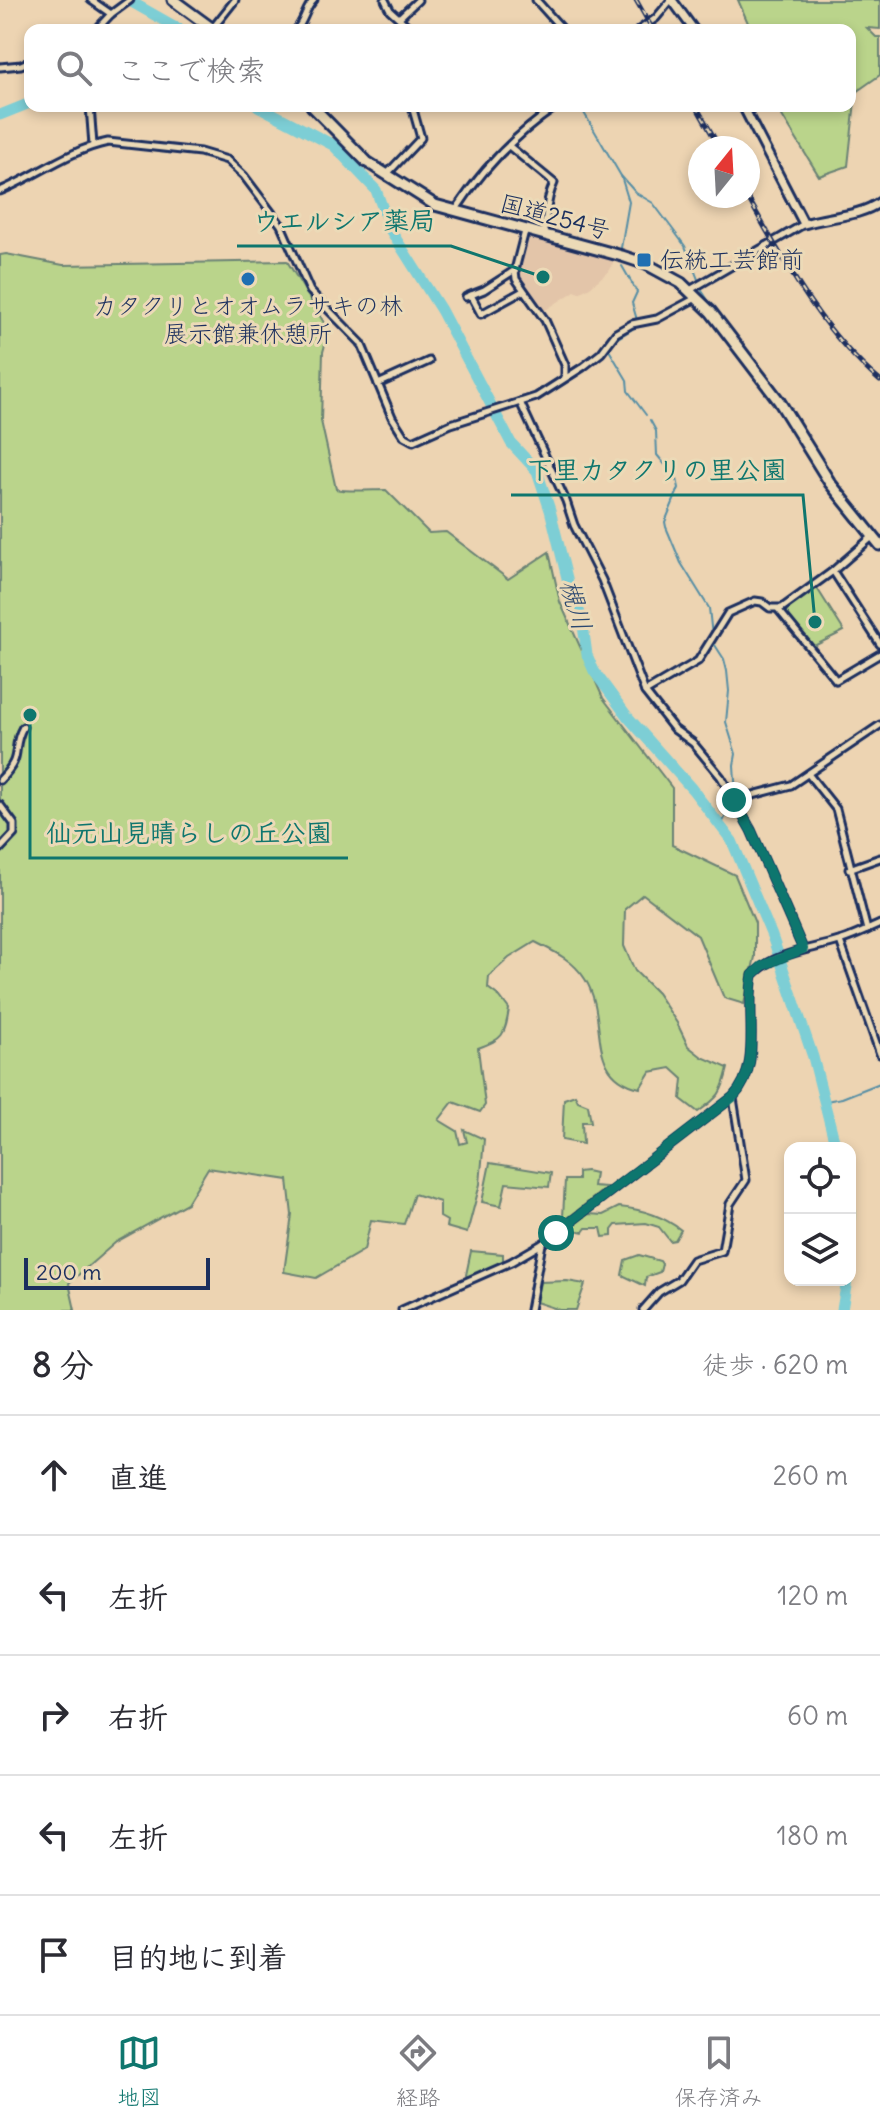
<!DOCTYPE html>
<html lang="ja">
<head>
<meta charset="utf-8">
<style>
  body { margin:0; font-family:Delius,"Klee One",sans-serif; background:#f2f2f3; color:#2b2b33 }
  .controls { position:absolute; right:24px; bottom:24px; display:grid; overflow:hidden; border-radius:16px; box-shadow:0 4px 12px #0003 }
  .controls button { width:72px; height:72px; display:grid; place-items:center; padding:0; border:0; border-bottom:2px solid #e1e1e2; background:#fff; color:#2b2b33; font:40px sans-serif }
  .compass { position:absolute; left:688px; top:136px; width:72px; height:72px; border-radius:50%; background:#fff; box-shadow:0 4px 12px #0003; rotate:18deg }
  .scale { position:absolute; left:24px; bottom:20px; width:186px; box-sizing:border-box; padding-left:8px; border:4px solid #1b2f5e; border-top:0; font-size:22px; line-height:28px; white-space:nowrap; color:#1b2f5e; -webkit-text-stroke:6px #ecdab7; paint-order:stroke }
  .stop { position:absolute; width:24px; height:24px; margin:-18px; border:6px solid #0f766e; border-radius:50%; background:#fff }
  .stop.end { background:#0f766e; border-color:#fff; box-shadow:0 2px 8px #0008 }
  .list { margin:0; padding:0; list-style:none }
  h2 { display:flex; justify-content:space-between; align-items:center; height:104px; margin:0; padding:0 32px; font-size:34px }
  h2 small { font-size:26px; font-weight:400; color:#7c7c81 }
  .list li { display:grid; grid-template-columns:52px 1fr auto; gap:24px; align-items:center; box-sizing:border-box; height:120px; padding:0 32px; border-top:2px solid #e1e1e2 }
  .list b { display:block; font-size:30px; white-space:nowrap }
  .list em { font-size:26px; font-style:normal; color:#7c7c81 }
  .icon { flex:none; width:44px; height:44px; fill:none; stroke:currentColor; stroke-width:2; stroke-linecap:round; stroke-linejoin:round }
  .map { position:relative; flex:none; width:880px; height:1310px; overflow:hidden }
  .search { position:absolute; background:#fff; box-shadow:0 4px 12px #0003; left:24px; right:24px; top:24px; height:88px; display:flex; align-items:center; gap:20px; box-sizing:border-box; padding:0 28px; border-radius:16px; color:#7c7c81; font-size:30px }
  .sheet { height:704px; background:#fff }
  nav { display:flex; justify-content:space-around; align-items:center; box-sizing:border-box; height:112px; border-top:2px solid #e1e1e2; background:#fff; font-size:22px; color:#7c7c81 }
  nav a { display:grid; justify-items:center; gap:4px }
  nav .on { color:#0f766e }
  .map>svg:first-child { display:block }
  .built { fill:#e3c5a9 }
  .green { fill:#bad48b; stroke:#6a8274; stroke-width:2 }
  .lines { fill:none; stroke-linecap:round; stroke-linejoin:round }
  .stream { stroke:#568ea5; stroke-width:2 }
  .river { stroke:#7dced5; stroke-width:11 }
  .street-casing { stroke:#1b2f5e; stroke-width:11 }
  .secondary-casing { stroke:#1b2f5e; stroke-width:13 }
  .highway-casing { stroke:#1b2f5e; stroke-width:15 }
  .street { stroke:#ecdab7; stroke-width:5 }
  .secondary { stroke:#ecdab7; stroke-width:7 }
  .highway { stroke:#ecdab7; stroke-width:9 }
  .rail-casing { stroke:#1b2f5e; stroke-width:5 }
  .rail { stroke:#ecdab7; stroke-width:2; stroke-dasharray:6; stroke-linecap:butt }
  .route { stroke:#0f766e; stroke-width:10 }
  .poi-dot { fill:#1f6fb2; stroke:#ecdab7; stroke-width:3 }
  .labels { text-anchor:middle; stroke-width:6; stroke-linejoin:round; paint-order:stroke }
  .street-label { font-size:24px; fill:#1b2f5e; stroke:#ecdab7 }
  .poi-label { font-size:24px; fill:#1b2f5e; stroke:#ecdab7; text-anchor:start }
  .water-label { font-size:26px; font-style:italic; fill:#2a4770; stroke:#ecdab7 }
  .leader { fill:none; stroke:#0f766e; stroke-width:3 }
  .callout-dot { fill:#0f766e; stroke:#ecdab7; stroke-width:3 }
  .callout-label { font-size:26px; text-anchor:middle; font-weight:bold; fill:#0f766e; stroke:#ecdab7; stroke-width:6; stroke-linejoin:round; paint-order:stroke }
</style>
</head>
<body>
<div class="map">
<svg width="880" height="1310" viewBox="0 0 880 1310">
  <rect width="100%" height="100%" fill="#edd4b2"/>
  <filter id="ink" filterUnits="userSpaceOnUse"><feTurbulence type="fractalNoise" baseFrequency=".0125" numOctaves="2"/><feDisplacementMap in="SourceGraphic" scale="16" xChannelSelector="R" yChannelSelector="G"/><feConvolveMatrix kernelMatrix="1 2 1 2 8 2 1 2 1" color-interpolation-filters="sRGB"/></filter>
  <g filter="url(#ink)">
    <path class="built" d="M529,236L615,259L610,270L590,287L579,293L575,291L544,311L526,294L519,280L527,237Z"/>
    <g class="green">
      <path d="M738,0H880V29L867,28L876,37H880V75L856,92L848,166L819,176L776,106H850V30H751Z"/>
      <path d="M6,254L63,265L287,261L329,331L323,352L321,421L336,489C346,492 373,490 386,490L429,533L446,532L508,579L549,552L560,602L603,698L672,788V845L735,875L755,923V957L744,1004L724,998L698,936L643,894L625,909L624,946L635,971L657,993L677,1023L688,1046L702,1057L728,1068C722,1094 719,1097 698,1112L681,1099L683,1079L671,1068L650,1072L640,1088C583,1075 610,1018 585,979C573,960 555,952 535,942L509,958L489,976L488,988L500,997L509,1009C505,1036 503,1039 478,1048L485,1105L480,1112L453,1102L439,1120L457,1131L460,1144L467,1142L464,1130L484,1139L480,1184L467,1233L446,1227L447,1221L440,1217V1202L414,1194L404,1224L371,1220L364,1250L316,1278L284,1272L292,1215L288,1180L208,1168L187,1203L116,1242L69,1283L75,1310H0V255Z"/>
      <path d="M815,585L844,631L812,647L784,613V609Z"/>
      <path d="M575,1095L578,1101L588,1105L591,1122H582L583,1144L562,1140L564,1099Z"/>
      <path d="M490,1163L551,1173L549,1187L506,1183L501,1206L482,1202Z"/>
      <path d="M586,1171L595,1173L593,1186L607,1187L568,1218L563,1217L565,1180H578V1172Z"/>
      <path d="M619,1207C640,1209 663,1216 681,1230L675,1240L670,1241L659,1227L646,1223L616,1225L612,1230V1236L603,1237L601,1228H586L583,1232L566,1228L589,1214L603,1215Z"/>
      <path d="M471,1251L503,1254V1262L468,1277L466,1275Z"/>
      <path d="M639,1255L660,1261L662,1264L660,1272L646,1277L645,1286L622,1275L625,1260Z"/>
      <path d="M567,1281L585,1284L576,1310H560L536,1302L540,1282Z"/>
    </g>
    <g class="lines">
      <g class="stream">
        <path d="M533,0L559,30"/>
        <path d="M580,106L621,176L629,202L621,248"/>
        <path d="M621,176L636,193L653,203L674,231L685,246L699,282"/>
        <path d="M622,266L637,292L632,303L637,320"/>
        <path d="M700,288L714,309"/>
        <path d="M728,327L769,380"/>
        <path d="M613,341L636,327"/>
        <path d="M610,346L609,350L627,380L628,391L646,415"/>
        <path d="M650,420L656,431L657,455L677,479L679,488L665,522L666,527L681,563L709,608L712,636"/>
        <path d="M713,642L724,659L727,671L729,691L726,722L736,754L734,765L736,796"/>
        <path d="M721,826L732,803"/>
        <path d="M826,1101L842,1098L880,1083"/>
      </g>
      <g class="river">
        <path d="M128,0L181,30"/>
        <path d="M258,106L333,145L376,190L391,231L441,310L511,443L537,471L550,510L570,590L582,618L587,655L594,671L627,716L692,789L732,841L772,936L813,1057L836,1148"/>
        <path d="M0,115L30,103"/>
        <path d="M850,1197V1218"/>
        <path d="M842,1310L847,1280"/>
      </g>
      <g class="street-casing">
        <g id="street">
          <path d="M91,0L111,14"/>
          <path d="M385,0L390,10L412,30"/>
          <path d="M536,0L563,30"/>
          <path d="M400,17L418,0"/>
          <path d="M212,29L235,0"/>
          <path d="M96,30L111,14L130,0"/>
          <path d="M296,30C305,21 305,8 314,0"/>
          <path d="M639,30L656,18L671,0"/>
          <path d="M0,67L21,65L30,61"/>
          <path d="M90,106L93,145"/>
          <path d="M509,146L554,183C545,202 548,214 543,234"/>
          <path d="M387,174L421,138L412,106"/>
          <path d="M0,191C36,176 69,150 108,142L200,152L227,160L244,176L281,225L310,291L361,343L392,417L404,436L413,441L451,424L536,397L583,367L601,353L616,333L632,324L657,319L696,298"/>
          <path d="M455,211C482,169 516,134 557,106"/>
          <path d="M525,231L515,270L516,279L545,320L565,365V377"/>
          <path d="M690,290L804,224"/>
          <path d="M471,295L481,314L523,291"/>
          <path d="M466,297L484,290L515,270"/>
          <path d="M378,384L429,361"/>
          <path d="M520,402L566,501L574,525L602,580L645,692L674,729L693,743L721,777L751,830L803,949"/>
          <path d="M833,571L880,644"/>
          <path d="M778,609L836,680L880,654"/>
          <path d="M645,692L698,661L728,613L755,601L762,602L770,608H782L833,571L872,537"/>
          <path d="M809,775L836,809L867,930"/>
          <path d="M0,780C25,755 10,750 23,727"/>
          <path d="M734,800L791,785L880,725"/>
          <path d="M0,805L14,824V834L0,849"/>
          <path d="M849,869L880,858"/>
          <path d="M840,941L880,1054"/>
          <path d="M402,1310L511,1262L542,1244L733,1097C763,1066 745,1015 753,975C775,952 810,950 839,941C853,937 867,930 880,924"/>
          <path d="M530,1310L542,1244"/>
          <path d="M643,1310L659,1292L679,1280L693,1260L722,1251L730,1204L746,1180L733,1098"/>
        </g>
      </g>
      <g class="secondary-casing">
        <g id="secondary">
          <path d="M672,0L694,30"/>
          <path d="M743,106L804,224C829,216 859,217 880,202"/>
        </g>
      </g>
      <g class="highway-casing">
        <g id="highway">
          <path d="M173,0L214,30"/>
          <path d="M312,106L367,162L435,205L622,256L646,264L681,283L711,312L779,401L830,483L880,545"/>
        </g>
      </g>
      <use href="#street" class="street"/>
      <use href="#secondary" class="secondary"/>
      <use href="#highway" class="highway"/>
      <g class="rail-casing">
        <g id="rail">
          <path d="M636,0L653,30"/>
          <path d="M696,106L720,148"/>
          <path d="M747,196C785,263 820,330 880,381"/>
        </g>
      </g>
      <use href="#rail" class="rail"/>
    </g>
  </g>
  <g class="lines" filter="url(#ink)">
    <path class="route" d="M556,1233L733,1097C763,1066 745,1015 753,975L762,966L803,949L751,830L734,800"/>
  </g>
  <g class="poi-dot">
    <rect x="636" y="252" width="16" height="16" rx="4"/>
    <circle cx="248" cy="279" r="8"/>
  </g>
  <g class="labels">
    <g class="street-label">
      <text transform="translate(555 217) rotate(15)" y="8">国道254号</text>
    </g>
    <g class="poi-label">
      <text x="660" y="268">伝統工芸館前</text>
      <text x="248" y="314" text-anchor="middle">カタクリとオオムラサキの林<tspan x="248" dy="28">展示館兼休憩所</tspan></text>
    </g>
    <g class="water-label">
      <text transform="translate(576 605) rotate(74)" y="9">槻川</text>
    </g>
  </g>
  <path class="leader" d="M543 277L451 246H237M815 622L803 495H511M30 715L30 858H348"/>
  <g class="callout-dot">
    <circle cx="543" cy="277" r="8"/>
    <circle cx="815" cy="622" r="8"/>
    <circle cx="30" cy="715" r="8"/>
  </g>
  <g class="callout-label">
    <text x="344" y="230">ウエルシア薬局</text>
    <text x="657" y="479">下里カタクリの里公園</text>
    <text x="189" y="842">仙元山見晴らしの丘公園</text>
  </g>
</svg>
<div class="controls">
<button><svg class="icon" aria-label="locate" viewBox="0 0 24 24"><circle cx="12" cy="12" r="6"/><path d="M12 2v4M12 18v4M2 12h4M18 12h4"/></svg></button>
<button><svg class="icon" aria-label="layers" viewBox="0 0 24 24"><path d="M12 4l9 5-9 5-9-5zM3 14l9 5 9-5"/></svg></button>
</div>
<svg class="compass" viewBox="-18 -18 36 36"><path d="M0-13l5 13h-10z" fill="#e53935"/><path d="M0 13l5-13h-10z" fill="#7c7c81"/></svg>
<div class="scale">200 m</div>
<div class="stop" style="left:556px;top:1233px"></div>
<div class="stop end" style="left:734px;top:800px"></div>
<div class="search"><svg class="icon" aria-label="search" viewBox="0 0 24 24"><circle cx="10" cy="10" r="6"/><path d="M15 15l6 6"/></svg>ここで検索</div>
</div>
<section class="sheet">
<h2>8 分<small>徒歩 · 620 m</small></h2>
<ul class="list">
<li><svg class="icon" aria-label="ahead" viewBox="0 0 24 24"><path d="M12 20V5M6 11l6-6 6 6"/></svg><div><b>直進</b></div><em>260 m</em></li>
<li><svg class="icon" aria-label="left" viewBox="0 0 24 24"><path d="M17 20v-9H6M10 6l-5 5 5 5"/></svg><div><b>左折</b></div><em>120 m</em></li>
<li><svg class="icon" aria-label="right" viewBox="0 0 24 24"><path d="M7 20v-9h11M14 6l5 5-5 5"/></svg><div><b>右折</b></div><em>60 m</em></li>
<li><svg class="icon" aria-label="left" viewBox="0 0 24 24"><path d="M17 20v-9H6M10 6l-5 5 5 5"/></svg><div><b>左折</b></div><em>180 m</em></li>
<li><svg class="icon" aria-label="arrive" viewBox="0 0 24 24"><path d="M6 21V4h12l-3 4 3 4H6"/></svg><div><b>目的地に到着</b></div></li>
</ul>
</section>
<nav>
<a class="on"><svg class="icon" aria-label="map" viewBox="0 0 24 24"><path d="M3 6l6-2 6 2 6-2v14l-6 2-6-2-6 2zM9 4v14M15 6v14"/></svg>地図</a>
<a><svg class="icon" aria-label="directions" viewBox="0 0 24 24"><path d="M12 3l9 9-9 9-9-9zM9 14v-3h6M13 9l2 2-2 2"/></svg>経路</a>
<a><svg class="icon" aria-label="saved" viewBox="0 0 24 24"><path d="M7 4h10v16l-5-4-5 4z"/></svg>保存済み</a>
</nav>
</body>
</html>
